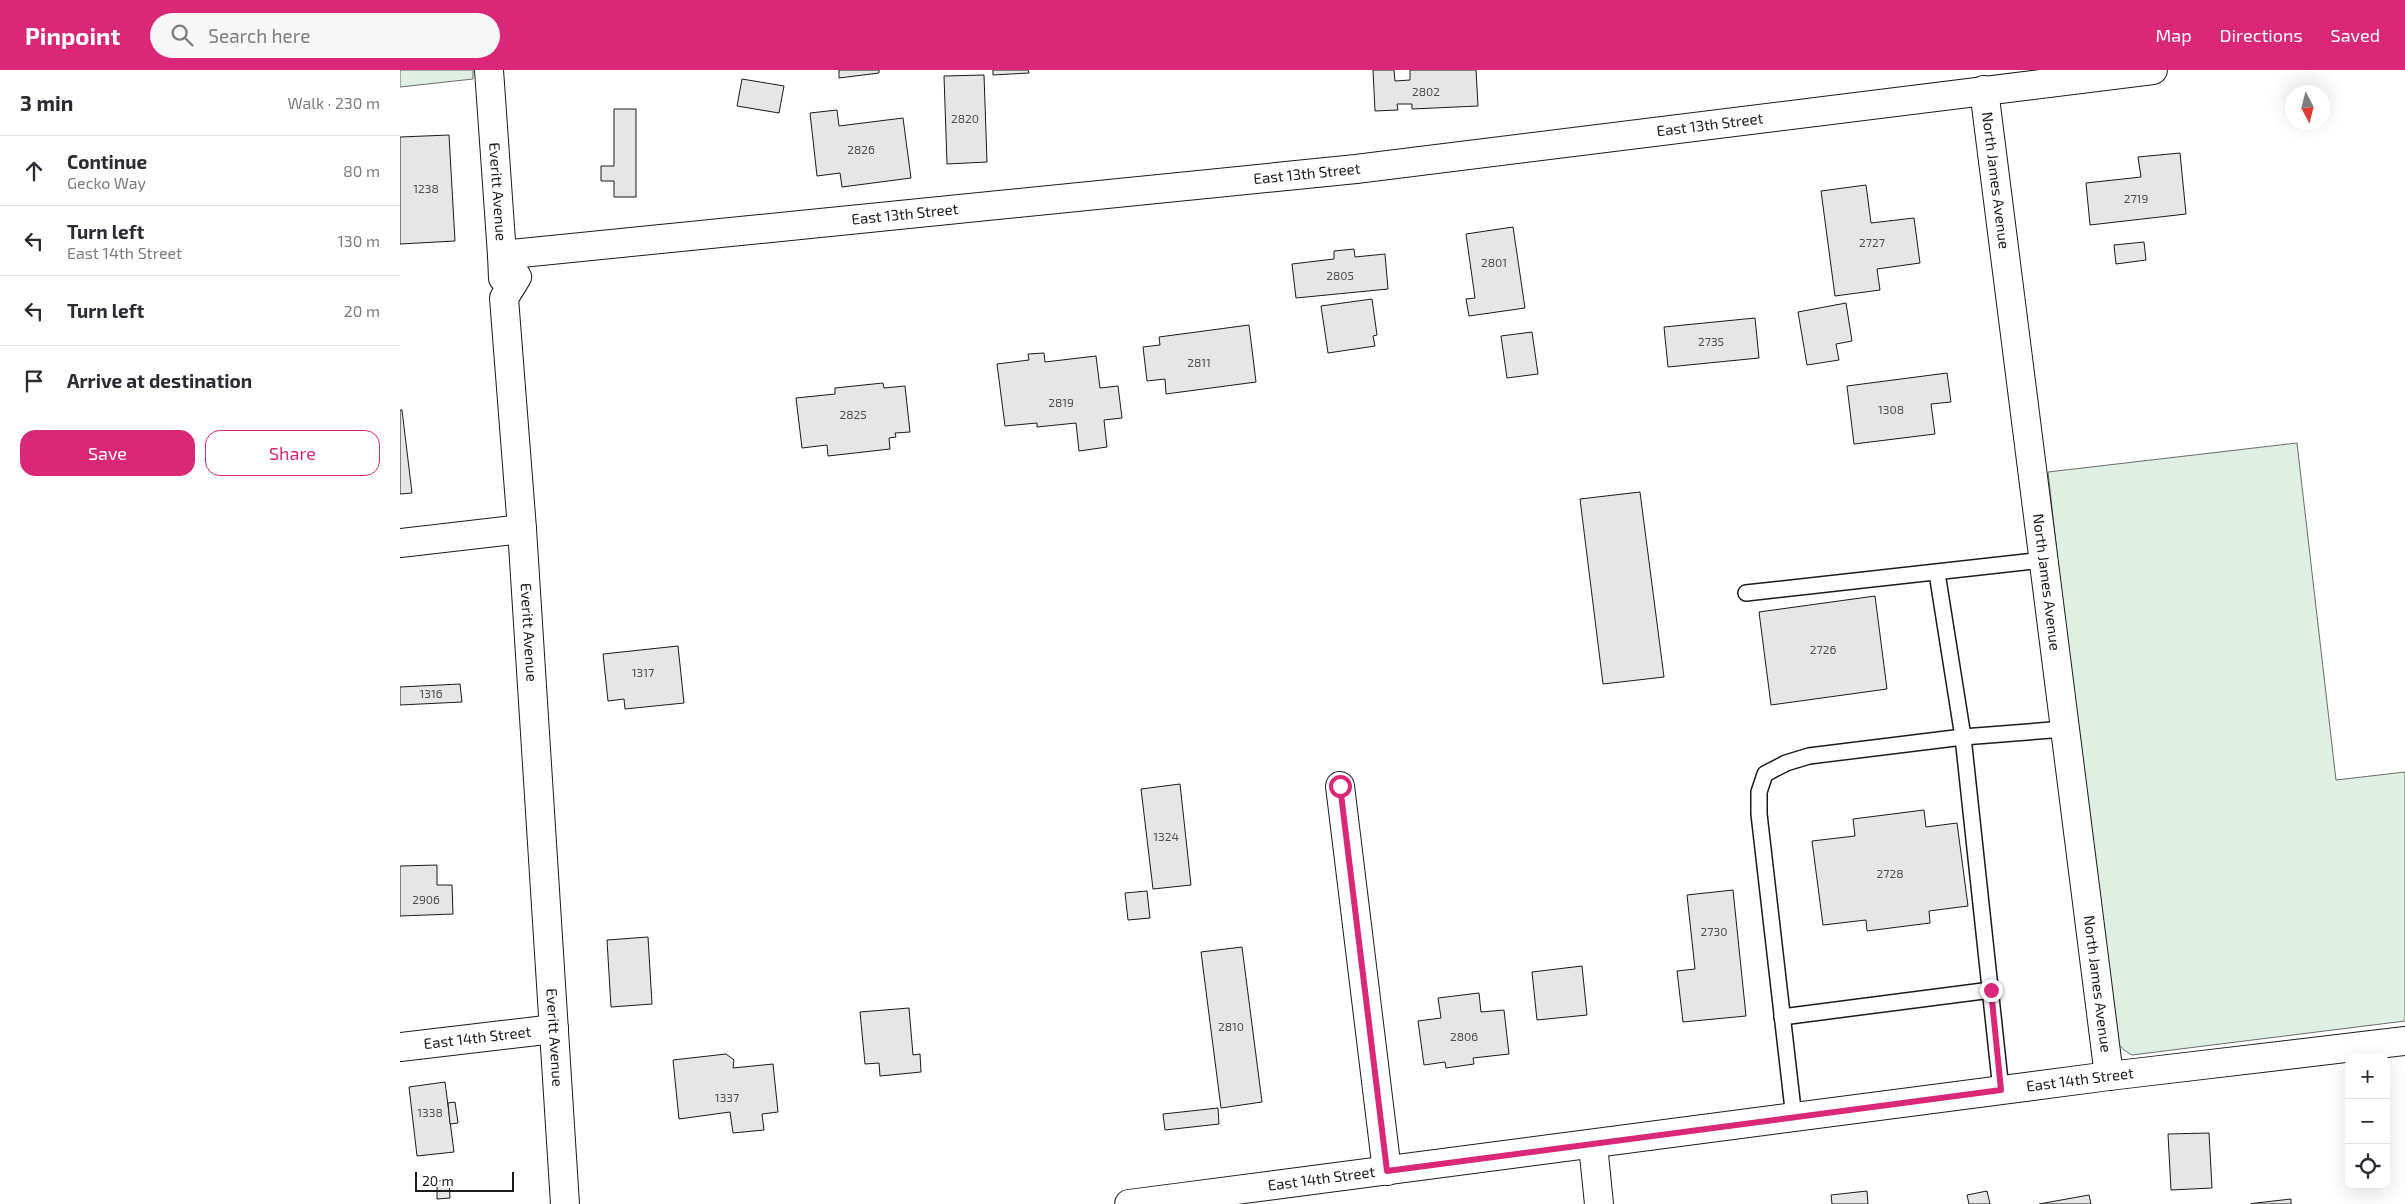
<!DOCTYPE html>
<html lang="en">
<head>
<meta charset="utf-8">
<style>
  body { margin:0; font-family:"Exo 2",sans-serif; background:#f7f7f7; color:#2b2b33 }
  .controls { position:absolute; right:15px; bottom:15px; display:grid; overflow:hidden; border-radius:10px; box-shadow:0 5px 20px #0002 }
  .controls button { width:45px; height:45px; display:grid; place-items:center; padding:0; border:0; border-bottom:1px solid #e1e1e2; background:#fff; color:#2b2b33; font:25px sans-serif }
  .compass { position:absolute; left:1885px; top:15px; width:45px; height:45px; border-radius:50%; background:#fff; box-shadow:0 5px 20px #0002; rotate:173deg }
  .scale { position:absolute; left:15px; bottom:12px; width:99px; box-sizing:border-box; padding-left:5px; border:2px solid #1a1a1a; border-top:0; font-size:14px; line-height:18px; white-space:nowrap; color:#1a1a1a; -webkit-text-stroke:4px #fff; paint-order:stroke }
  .stop { position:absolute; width:15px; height:15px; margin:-11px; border:4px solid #db2777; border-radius:50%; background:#fff }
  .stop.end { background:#db2777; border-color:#fff; box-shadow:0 1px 5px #0008 }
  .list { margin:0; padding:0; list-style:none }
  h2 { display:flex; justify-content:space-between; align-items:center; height:65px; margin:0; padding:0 20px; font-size:21px }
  h2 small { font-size:16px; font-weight:400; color:#7c7c81 }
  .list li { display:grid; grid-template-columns:32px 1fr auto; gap:15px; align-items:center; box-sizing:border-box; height:70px; padding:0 20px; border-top:1px solid #e1e1e2 }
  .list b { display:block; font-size:19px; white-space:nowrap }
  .list p { margin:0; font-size:16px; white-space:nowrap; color:#7c7c81 }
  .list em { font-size:16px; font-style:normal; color:#7c7c81 }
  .actions { display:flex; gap:10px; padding:15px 20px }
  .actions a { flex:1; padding:11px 0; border:1px solid #db2777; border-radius:15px; text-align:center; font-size:18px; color:#db2777 }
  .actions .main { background:#db2777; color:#fff }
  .icon { flex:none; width:28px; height:28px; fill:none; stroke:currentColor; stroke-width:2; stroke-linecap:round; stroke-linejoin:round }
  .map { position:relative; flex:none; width:2005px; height:1134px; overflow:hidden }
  header { display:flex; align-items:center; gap:30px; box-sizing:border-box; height:70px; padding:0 25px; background:#db2777; color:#fff }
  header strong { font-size:24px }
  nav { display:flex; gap:28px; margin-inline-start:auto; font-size:18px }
  .search { width:350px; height:45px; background:#f7f7f7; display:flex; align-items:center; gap:12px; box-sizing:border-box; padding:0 18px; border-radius:28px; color:#7c7c81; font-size:19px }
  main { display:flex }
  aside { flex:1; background:#fff }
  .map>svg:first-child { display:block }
  .green { fill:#e0efe3; stroke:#6a6a6a }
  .building { fill:#e6e6e6; stroke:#1a1a1a }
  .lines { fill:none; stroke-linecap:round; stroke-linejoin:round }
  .service-casing { stroke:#1a1a1a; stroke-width:18 }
  .minor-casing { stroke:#1a1a1a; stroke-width:30 }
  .tertiary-casing { stroke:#1a1a1a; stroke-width:30 }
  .service { stroke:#fff; stroke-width:15 }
  .minor { stroke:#fff; stroke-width:28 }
  .tertiary { stroke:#fff; stroke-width:28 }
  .route { stroke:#db2777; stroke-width:6 }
  .labels { text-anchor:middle; stroke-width:4; stroke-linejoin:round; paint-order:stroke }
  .number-label { font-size:12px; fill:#4d4d4d }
  .street-label { font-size:15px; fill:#1a1a1a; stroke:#fff }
</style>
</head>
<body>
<header>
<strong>Pinpoint</strong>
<div class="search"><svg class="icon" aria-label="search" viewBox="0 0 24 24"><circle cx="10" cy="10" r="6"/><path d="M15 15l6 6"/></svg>Search here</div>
<nav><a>Map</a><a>Directions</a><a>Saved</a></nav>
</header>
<main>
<aside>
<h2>3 min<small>Walk · 230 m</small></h2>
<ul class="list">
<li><svg class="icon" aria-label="ahead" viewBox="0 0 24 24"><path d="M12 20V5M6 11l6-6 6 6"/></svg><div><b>Continue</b><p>Gecko Way</p></div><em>80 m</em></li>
<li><svg class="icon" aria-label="left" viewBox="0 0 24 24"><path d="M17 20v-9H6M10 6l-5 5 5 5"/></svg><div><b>Turn left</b><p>East 14th Street</p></div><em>130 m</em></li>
<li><svg class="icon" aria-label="left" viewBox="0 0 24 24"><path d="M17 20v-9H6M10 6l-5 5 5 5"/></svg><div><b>Turn left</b></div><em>20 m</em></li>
<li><svg class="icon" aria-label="arrive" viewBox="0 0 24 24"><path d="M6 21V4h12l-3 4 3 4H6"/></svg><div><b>Arrive at destination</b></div></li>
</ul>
<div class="actions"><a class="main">Save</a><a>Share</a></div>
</aside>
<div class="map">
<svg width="2005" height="1134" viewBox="0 0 2005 1134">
  <rect width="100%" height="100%" fill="#fff"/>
  <g class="green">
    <path d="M0,0H73V9L0,17Z"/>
    <path d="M1897,373L1936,710L2005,702V951L1732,985C1716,977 1714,965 1709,949L1648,402Z"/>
  </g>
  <g class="building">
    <path d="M439,0H479V3L439,8Z"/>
    <path d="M593,0H628L629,3L593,5Z"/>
    <path d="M973,0H994L995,11L1010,10V0H1076L1078,36L1012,39V34H997L998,40L975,41Z"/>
    <path d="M584,5L587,92L547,94L544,6Z"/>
    <path d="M342,9L384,16L379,43L337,36Z"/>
    <path d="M214,39H236V127H214V111H201V96H214Z"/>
    <path d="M437,40L439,56L503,48L511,108L442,117L440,103L417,106L410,43Z"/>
    <path d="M49,65L55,171L0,174V67Z"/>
    <path d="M1780,83L1786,144L1690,155L1686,113L1741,107L1738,87Z"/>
    <path d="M1466,115L1471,153L1514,148L1520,193L1477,199L1480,220L1435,226L1421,121Z"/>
    <path d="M1113,157L1125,238L1069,246L1066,229L1075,228L1066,164Z"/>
    <path d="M1744,172L1746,190L1716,194L1714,175Z"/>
    <path d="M954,179L955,187L985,184L988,219L896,228L892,194L934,189V181Z"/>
    <path d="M972,229L977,265L973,266L975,276L928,283L921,236Z"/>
    <path d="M1446,233L1452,271L1436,274L1439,290L1407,295L1398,242Z"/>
    <path d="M1355,248L1359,288L1268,297L1264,257Z"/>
    <path d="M849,255L856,312L766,324L765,309L747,311L743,277L760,275L759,267Z"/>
    <path d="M1132,262L1138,304L1107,308L1101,266Z"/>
    <path d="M644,283L645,292L696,286L700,318L718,316L722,348L704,350L707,377L679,381L676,353L637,357V353L605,356L597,294L629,290L628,284Z"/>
    <path d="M1547,303L1551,332L1531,334L1535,364L1454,374L1447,316Z"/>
    <path d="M483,313L484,318L505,316L510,362L495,363L496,367L489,368L490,379L428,386L427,375L402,378L396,328L435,324V318Z"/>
    <path d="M0,340H2L12,423L0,424Z"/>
    <path d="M1240,422L1264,607L1203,614L1180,429Z"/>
    <path d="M1475,526L1487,619L1371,635L1359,542Z"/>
    <path d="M278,576L284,633L225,639L224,629L208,631L203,584Z"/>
    <path d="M60,614L62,632L0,635V617Z"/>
    <path d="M780,714L791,815L753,819L741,719Z"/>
    <path d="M1524,740L1526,757L1557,753L1568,836L1529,841L1530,853L1467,861L1466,850L1423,855L1412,771L1455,766L1453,749Z"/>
    <path d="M37,795V815H52L53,844L0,846V796Z"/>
    <path d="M1333,820L1346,946L1283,952L1277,901L1295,899L1287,825Z"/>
    <path d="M747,821L750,848L728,850L725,823Z"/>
    <path d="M248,867L252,934L211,937L207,870Z"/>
    <path d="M842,877L862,1032L821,1038L801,882Z"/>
    <path d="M1182,896L1187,945L1137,950L1132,902Z"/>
    <path d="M1079,923L1081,942L1104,940L1109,984L1073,988L1074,994L1046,998L1045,992L1024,995L1018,951L1041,948L1038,928Z"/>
    <path d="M509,938L513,985L520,984L521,1002L480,1006L479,993L465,994L460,942Z"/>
    <path d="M326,984L334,990L333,998L373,994L378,1042L362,1044L364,1060L333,1063L330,1042L279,1049L273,990Z"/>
    <path d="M45,1012L54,1082L17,1086L9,1017Z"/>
    <path d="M55,1032L58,1053L50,1054L48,1033Z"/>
    <path d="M818,1038L819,1054L765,1060L763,1044Z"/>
    <path d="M1809,1063L1812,1118L1771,1120L1768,1064Z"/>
    <path d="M49,1110L50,1128L37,1129V1111Z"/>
    <path d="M1467,1121L1468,1134H1432L1431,1125Z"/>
    <path d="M1587,1121L1590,1134H1569L1567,1125Z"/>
    <path d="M1689,1125L1691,1134H1639Z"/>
    <path d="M1891,1129V1134H1851L1856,1133Z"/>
  </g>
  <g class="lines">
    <g class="service-casing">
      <g id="service">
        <path d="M1537,503L1563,667L1601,1020"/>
        <path d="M1346,523L1643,490"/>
        <path d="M1382,947L1591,920"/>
        <path d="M1394,1048L1359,744V722L1365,704L1386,693L1409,686L1563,667L1665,659"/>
      </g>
    </g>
    <g class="minor-casing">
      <g id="minor">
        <path id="s1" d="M1584,20L1709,1006"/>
        <path id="s2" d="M103,208L102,185L956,99L1753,0"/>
        <path d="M0,473L122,459"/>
        <path d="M940,716L987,1101"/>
        <path id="s3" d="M0,977L154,959"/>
        <path d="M1193,1075L1199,1134"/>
        <path id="s4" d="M729,1134L1709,1006L2005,971"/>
      </g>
    </g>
    <g class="tertiary-casing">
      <g id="tertiary">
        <path id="s5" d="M89,0L102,185L117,207L104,228L122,459L165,1134"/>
      </g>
    </g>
    <use href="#service" class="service"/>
    <use href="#minor" class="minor"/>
    <use href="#tertiary" class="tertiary"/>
  </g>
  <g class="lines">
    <path class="route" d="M940,716L987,1101L1601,1020L1591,920"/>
  </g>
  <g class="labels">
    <g class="number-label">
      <text x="1026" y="26">2802</text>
      <text x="565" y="53">2820</text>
      <text x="461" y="84">2826</text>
      <text x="26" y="123">1238</text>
      <text x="1736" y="133">2719</text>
      <text x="1472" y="177">2727</text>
      <text x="1094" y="197">2801</text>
      <text x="940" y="210">2805</text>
      <text x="1311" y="276">2735</text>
      <text x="799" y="297">2811</text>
      <text x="661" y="337">2819</text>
      <text x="1491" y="344">1308</text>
      <text x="453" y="349">2825</text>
      <text x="1423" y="584">2726</text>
      <text x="243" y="607">1317</text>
      <text x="31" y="628">1316</text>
      <text x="766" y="771">1324</text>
      <text x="1490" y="808">2728</text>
      <text x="26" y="834">2906</text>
      <text x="1314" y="866">2730</text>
      <text x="831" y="961">2810</text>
      <text x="1064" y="971">2806</text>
      <text x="327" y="1032">1337</text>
      <text x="30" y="1047">1338</text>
    </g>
    <g class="street-label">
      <text dy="5" stroke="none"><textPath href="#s2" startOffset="1238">East 13th Street</textPath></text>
      <text dy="5" stroke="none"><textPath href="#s2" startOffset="832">East 13th Street</textPath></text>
      <text dy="5" stroke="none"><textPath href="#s1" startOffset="91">North James Avenue</textPath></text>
      <text dy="5" stroke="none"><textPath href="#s5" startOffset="122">Everitt Avenue</textPath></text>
      <text dy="5" stroke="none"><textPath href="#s2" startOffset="428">East 13th Street</textPath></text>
      <text dy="5" stroke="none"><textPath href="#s1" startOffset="496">North James Avenue</textPath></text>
      <text dy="5" stroke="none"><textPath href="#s5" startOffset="572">Everitt Avenue</textPath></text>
      <text dy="5" stroke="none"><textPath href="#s1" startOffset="901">North James Avenue</textPath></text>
      <text dy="5" stroke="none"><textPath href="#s5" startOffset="978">Everitt Avenue</textPath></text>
      <text dy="5" stroke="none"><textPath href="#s3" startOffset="78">East 14th Street</textPath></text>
      <text dy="5" stroke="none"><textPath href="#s4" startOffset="959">East 14th Street</textPath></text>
      <text dy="5" stroke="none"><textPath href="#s4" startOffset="194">East 14th Street</textPath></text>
    </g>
  </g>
</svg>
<div class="controls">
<button>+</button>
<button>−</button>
<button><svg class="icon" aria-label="locate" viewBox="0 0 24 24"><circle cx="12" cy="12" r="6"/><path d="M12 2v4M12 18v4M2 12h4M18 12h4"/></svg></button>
</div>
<svg class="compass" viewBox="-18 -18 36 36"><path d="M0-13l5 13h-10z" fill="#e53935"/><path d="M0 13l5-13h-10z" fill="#7c7c81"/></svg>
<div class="scale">20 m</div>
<div class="stop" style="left:940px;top:716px"></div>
<div class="stop end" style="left:1591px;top:920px"></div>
</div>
</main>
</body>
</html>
